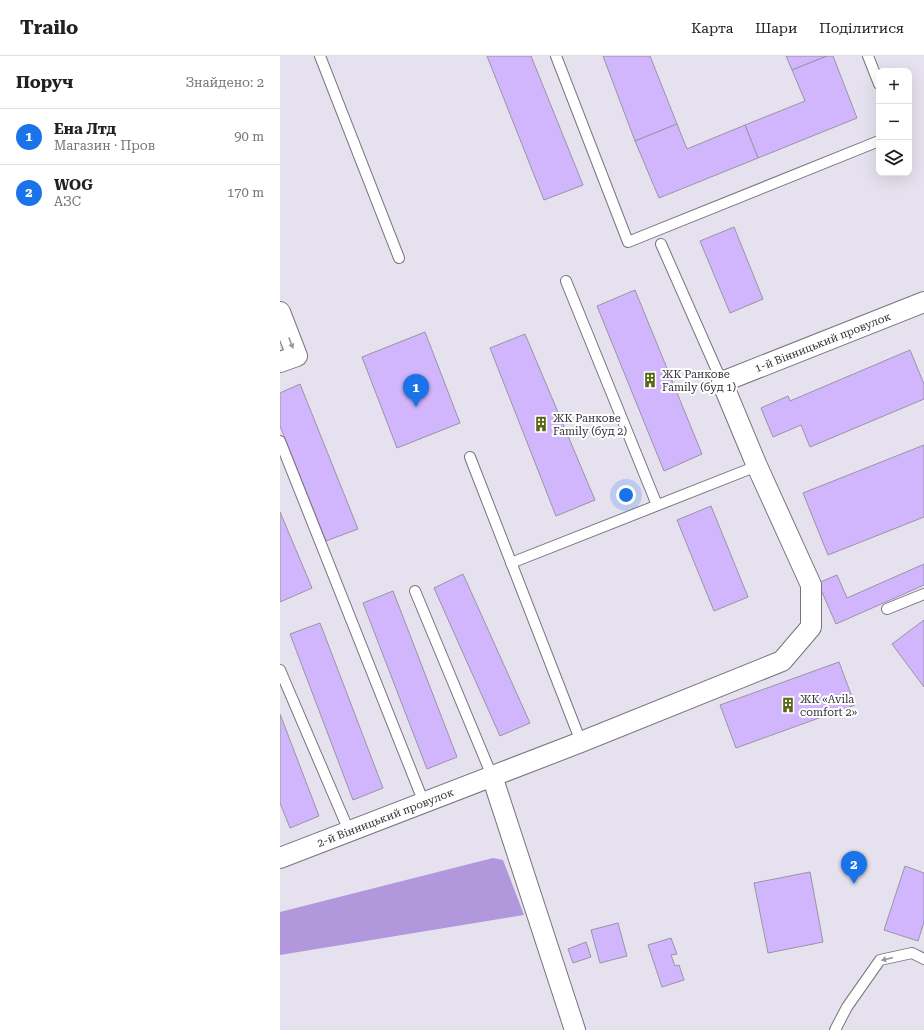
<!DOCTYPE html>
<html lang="uk">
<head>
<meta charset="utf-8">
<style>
  body { margin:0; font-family:"Roboto Serif",serif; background:#f6f6f6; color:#202124 }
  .controls { position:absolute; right:12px; top:12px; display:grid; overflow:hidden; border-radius:8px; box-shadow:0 4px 16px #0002 }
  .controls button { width:36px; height:36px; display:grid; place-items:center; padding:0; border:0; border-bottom:1px solid #e0e0e0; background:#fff; color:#202124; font:20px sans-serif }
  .you { position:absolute; left:346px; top:439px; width:14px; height:14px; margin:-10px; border:3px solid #fff; border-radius:50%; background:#1a73e8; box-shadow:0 0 0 6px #1a73e833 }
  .badge { display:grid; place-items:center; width:26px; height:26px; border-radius:50%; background:#1a73e8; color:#fff; font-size:13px; font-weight:700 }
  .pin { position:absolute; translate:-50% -33px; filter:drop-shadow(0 1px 2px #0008) }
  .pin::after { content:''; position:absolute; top:21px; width:14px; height:12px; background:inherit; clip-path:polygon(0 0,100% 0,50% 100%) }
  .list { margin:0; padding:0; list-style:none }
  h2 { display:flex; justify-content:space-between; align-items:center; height:52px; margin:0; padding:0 16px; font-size:17px }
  h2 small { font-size:13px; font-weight:400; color:#757577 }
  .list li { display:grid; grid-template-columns:26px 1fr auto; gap:12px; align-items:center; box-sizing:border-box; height:56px; padding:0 16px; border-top:1px solid #e0e0e0 }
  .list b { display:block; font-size:15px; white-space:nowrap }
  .list p { margin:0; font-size:13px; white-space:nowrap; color:#757577 }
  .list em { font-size:13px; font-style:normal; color:#757577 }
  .icon { flex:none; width:22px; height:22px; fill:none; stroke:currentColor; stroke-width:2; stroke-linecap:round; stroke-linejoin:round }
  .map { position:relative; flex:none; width:644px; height:974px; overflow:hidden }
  header { display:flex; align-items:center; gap:24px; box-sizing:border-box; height:56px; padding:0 20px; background:#fff; border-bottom:1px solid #e0e0e0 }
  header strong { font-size:19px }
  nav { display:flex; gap:22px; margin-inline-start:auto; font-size:14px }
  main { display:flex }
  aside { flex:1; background:#fff }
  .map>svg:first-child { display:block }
  .forest { fill:#b197dc }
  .building { fill:#d1b6fe; stroke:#9995a1 }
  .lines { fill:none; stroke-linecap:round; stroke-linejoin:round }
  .service-casing { stroke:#78747f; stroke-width:12 }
  .minor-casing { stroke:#78747f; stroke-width:22 }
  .service { stroke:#fff; stroke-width:10 }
  .minor { stroke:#fff; stroke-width:20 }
  .oneway { fill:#99989a }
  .labels { text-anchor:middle; stroke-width:4; stroke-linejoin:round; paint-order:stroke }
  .street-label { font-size:11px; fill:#333136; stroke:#fff }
  .poi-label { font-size:11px; fill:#333136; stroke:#fff; text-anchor:start }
</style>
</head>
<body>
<header>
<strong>Trailo</strong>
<nav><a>Карта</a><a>Шари</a><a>Поділитися</a></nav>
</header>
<main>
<aside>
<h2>Поруч<small>Знайдено: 2</small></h2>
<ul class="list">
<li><span class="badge">1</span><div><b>Ена Лтд</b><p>Магазин · Пров</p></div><em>90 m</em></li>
<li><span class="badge">2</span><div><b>WOG</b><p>АЗС</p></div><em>170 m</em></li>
</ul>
</aside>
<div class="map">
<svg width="644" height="974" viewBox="0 0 644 974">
  <rect width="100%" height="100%" fill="#e5e1ee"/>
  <path class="forest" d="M213,802L223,804L244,859L0,899V856Z"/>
  <g class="building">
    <path d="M207,0H251L303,129L264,144Z"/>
    <path d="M323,0H370L397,68L355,85Z"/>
    <path d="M506,0H547L512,14Z"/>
    <path d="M547,0H553L577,62L478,102L465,69L525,45L512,14Z"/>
    <path d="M397,68L407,93L465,69L478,102L379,142L355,85Z"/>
    <path d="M454,171L483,243L450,257L420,185Z"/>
    <path d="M355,234L422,398L384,415L317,250Z"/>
    <path d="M145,276L180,367L117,392L82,301Z"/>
    <path d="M245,278L315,444L276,460L210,292Z"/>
    <path d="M630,294L644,328V343L530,391L521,369L493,381L481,352L508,340L510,345Z"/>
    <path d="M20,328L78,473L46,485L0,370V337Z"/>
    <path d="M644,389V461L548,499L523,437Z"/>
    <path d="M431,450L468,541L434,555L397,464Z"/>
    <path d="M0,456L32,532L0,546Z"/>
    <path d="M644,508V529L556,568L538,527L557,519L567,542Z"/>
    <path d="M183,518L250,667L220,680L154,532Z"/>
    <path d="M113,535L177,701L147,713L83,547Z"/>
    <path d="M644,564V631L612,588Z"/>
    <path d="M40,567L103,732L73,744L10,578Z"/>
    <path d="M559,606L575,649L456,692L440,649Z"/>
    <path d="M0,658L39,760L10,772L0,747Z"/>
    <path d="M625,810L644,817V866L638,885L604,874Z"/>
    <path d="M530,816L543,886L488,897L474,827Z"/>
    <path d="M338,867L347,900L320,907L311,874Z"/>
    <path d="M391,882L397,898L391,899L395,910L399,909L404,924L382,931L368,889Z"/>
    <path d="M306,886L311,901L293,907L288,893Z"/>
  </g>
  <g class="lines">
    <g class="service-casing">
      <g id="service">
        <path d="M40,0L119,202"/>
        <path d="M276,0L348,186L599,85"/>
        <path d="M588,0L599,28"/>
        <path d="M381,188L442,326"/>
        <path d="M286,225L377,449"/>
        <path d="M0,385L144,747"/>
        <path d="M190,401L301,686"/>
        <path d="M231,507L477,410"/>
        <path d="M135,535L212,720"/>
        <path d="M607,553L644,538"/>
        <path d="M0,614L69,775"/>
        <path d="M555,974L567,951L600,904L632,897L644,903"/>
      </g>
    </g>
    <g class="minor-casing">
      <g id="minor">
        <path d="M0,256L17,300L0,306"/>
        <path d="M212,720L295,974"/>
        <path id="s1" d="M0,802L301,686L502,605L531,571V529L477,410L442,326L644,246"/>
      </g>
    </g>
    <use href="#service" class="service"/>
    <use href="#minor" class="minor"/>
  </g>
  <defs><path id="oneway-solid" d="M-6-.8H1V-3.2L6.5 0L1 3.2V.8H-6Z"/></defs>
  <g class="oneway">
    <use href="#oneway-solid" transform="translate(11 287) rotate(69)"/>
    <use href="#oneway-solid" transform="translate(607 903) rotate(167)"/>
  </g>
  <defs>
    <g id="building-bare" transform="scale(1.2)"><path d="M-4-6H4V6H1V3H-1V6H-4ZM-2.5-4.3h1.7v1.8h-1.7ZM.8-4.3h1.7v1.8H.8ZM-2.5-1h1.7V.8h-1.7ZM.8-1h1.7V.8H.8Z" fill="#566813" stroke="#fff" stroke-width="2.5" paint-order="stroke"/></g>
  </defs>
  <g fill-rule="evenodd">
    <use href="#building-bare" x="370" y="324"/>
    <use href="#building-bare" x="261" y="368"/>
    <use href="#building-bare" x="508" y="649"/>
  </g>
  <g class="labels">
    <g class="street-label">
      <text dy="4" stroke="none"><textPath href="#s1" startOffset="956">1-й Вінницький провулок</textPath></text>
      <text dy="4" stroke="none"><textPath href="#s1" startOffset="113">2-й Вінницький провулок</textPath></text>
    </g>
    <g class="poi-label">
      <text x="382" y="322">ЖК Ранкове<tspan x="382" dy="13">Family (буд 1)</tspan></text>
      <text x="273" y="366">ЖК Ранкове<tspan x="273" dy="13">Family (буд 2)</tspan></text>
      <text x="520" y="647">ЖК «Avila<tspan x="520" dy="13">comfort 2»</tspan></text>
    </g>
  </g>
</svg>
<div class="controls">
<button>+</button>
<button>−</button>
<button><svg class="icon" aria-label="layers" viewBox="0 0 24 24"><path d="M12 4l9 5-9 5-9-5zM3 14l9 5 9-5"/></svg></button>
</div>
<div class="you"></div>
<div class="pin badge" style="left:136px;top:351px">1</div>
<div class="pin badge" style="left:574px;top:828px">2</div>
</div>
</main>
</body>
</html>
